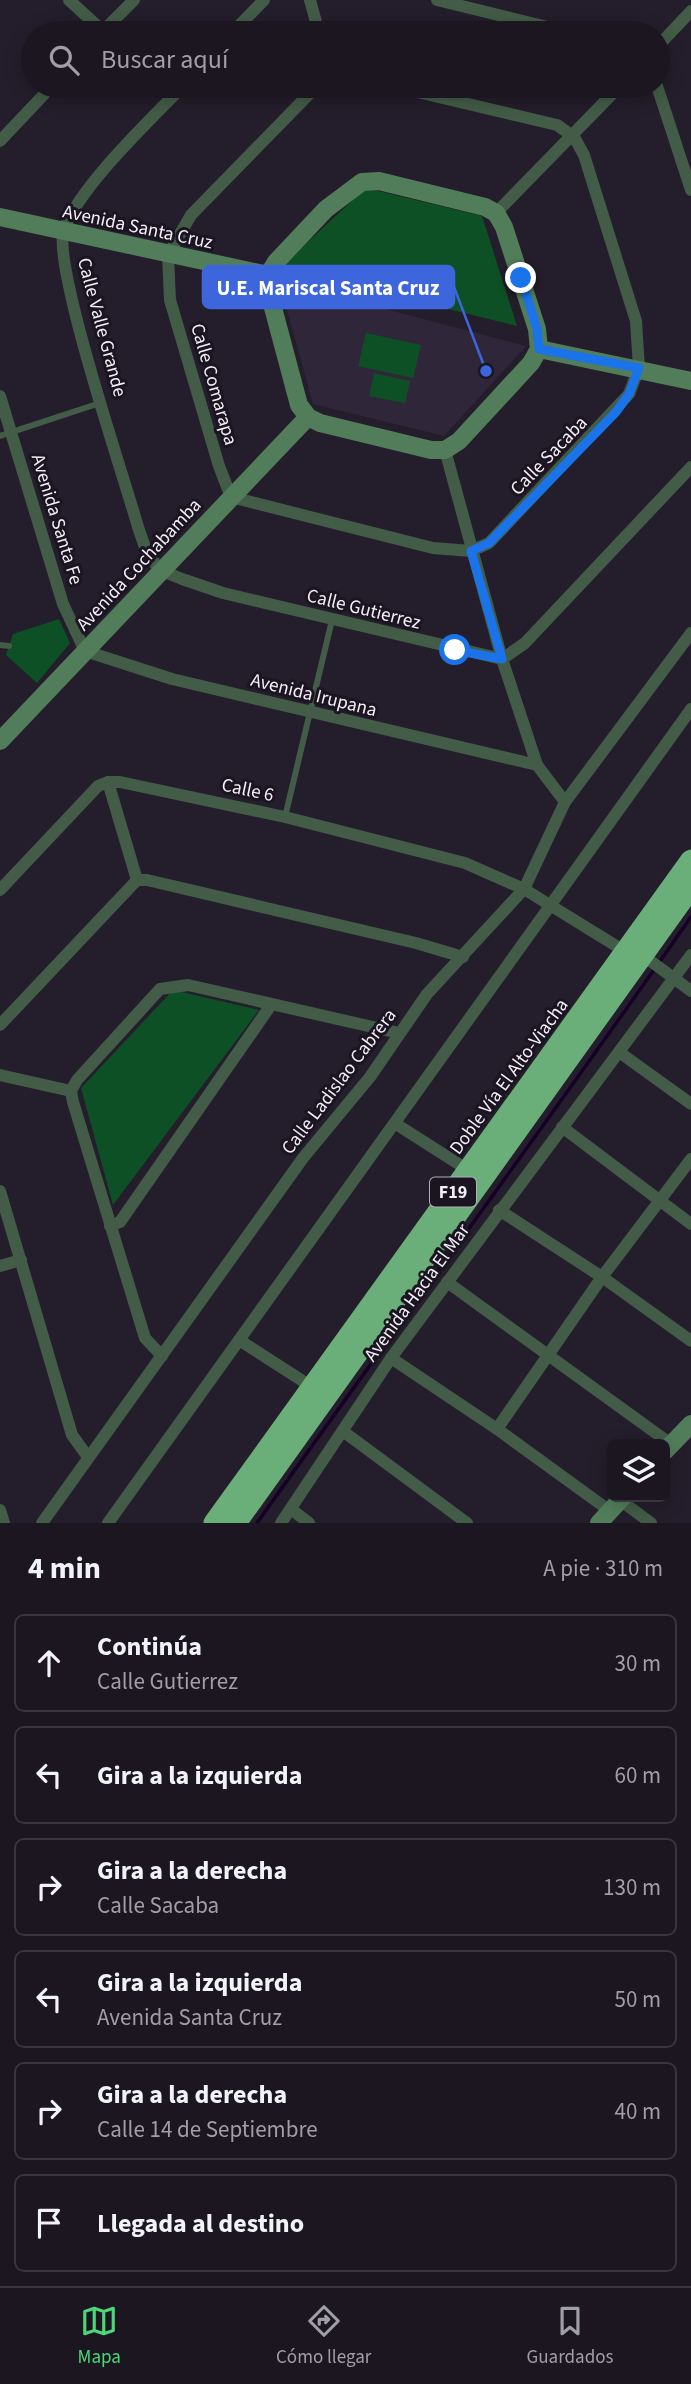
<!DOCTYPE html>
<html lang="es">
<head>
<meta charset="utf-8">
<style>
  body { margin:0; font-family:"Source Sans 3",sans-serif; background:#28232d; color:#f1f3f6 }
  .controls { position:absolute; right:21px; bottom:21px; display:grid; overflow:hidden; border-radius:10px; box-shadow:0 4px 18px #0003 }
  .controls button { width:63px; height:63px; display:grid; place-items:center; padding:0; border:0; border-bottom:2px solid #39353e; background:#1b1620; color:#f1f3f6; font:35px sans-serif }
  .stop { position:absolute; width:21px; height:21px; margin:-16px; border:5px solid #1a73e8; border-radius:50%; background:#fff }
  .stop.end { background:#1a73e8; border-color:#fff; box-shadow:0 2px 7px #0008 }
  .list { margin:0; padding:0; list-style:none }
  h2 { display:flex; justify-content:space-between; align-items:center; height:91px; margin:0; padding:0 28px; font-size:30px }
  h2 small { font-size:23px; font-weight:400; color:#a09fa5 }
  .list li { display:grid; grid-template-columns:46px 1fr auto; gap:21px; align-items:center; box-sizing:border-box; height:98px; margin:0 14px 14px; padding:0 14px; border:2px solid #39353e; border-radius:10px }
  .list b { display:block; font-size:26px; white-space:nowrap }
  .list p { margin:0; font-size:23px; white-space:nowrap; color:#a09fa5 }
  .list em { font-size:23px; font-style:normal; color:#a09fa5 }
  .icon { flex:none; width:38px; height:38px; fill:none; stroke:currentColor; stroke-width:2; stroke-linecap:round; stroke-linejoin:round }
  .map { position:relative; flex:none; width:691px; height:1523px; overflow:hidden }
  .search { position:absolute; background:#1b1620; box-shadow:0 4px 18px #0003; left:21px; right:21px; top:21px; height:77px; display:flex; align-items:center; gap:18px; box-sizing:border-box; padding:0 24px; border-radius:38px; color:#a09fa5; font-size:26px }
  .sheet { height:763px; background:#1b1620 }
  nav { display:flex; justify-content:space-around; align-items:center; box-sizing:border-box; height:98px; border-top:2px solid #39353e; background:#1b1620; font-size:19px; color:#a09fa5 }
  nav a { display:grid; justify-items:center; gap:4px }
  nav .on { color:#4cd677 }
  .map>svg:first-child { display:block }
  .built { fill:#302639 }
  .green { fill:#0e5025 }
  .lines { fill:none; stroke-linecap:round; stroke-linejoin:round }
  .stream { stroke:#170027; stroke-width:3.5 }
  .lane { stroke:#425c47; stroke-width:6 }
  .street { stroke:#425c47; stroke-width:12 }
  .secondary { stroke:#527d5b; stroke-width:18 }
  .highway { stroke:#6aae79; stroke-width:21 }
  .route { stroke:#1a73e8; stroke-width:9 }
  .labels { text-anchor:middle; stroke-width:6; stroke-linejoin:round; paint-order:stroke }
  .shield { fill:#1b1421; stroke:#b2adb7; stroke-width:2 }
  .shield-label { font-size:18px; font-weight:bold; fill:#f3eef7 }
  .street-label { font-size:19px; fill:#f3eef7; stroke:#1b1421 }
  .leader { fill:none; stroke:#3d66dd; stroke-width:2.5 }
  .callout-dot { fill:#3d66dd; stroke:#1b1421; stroke-width:2.5 }
  .callout { fill:#3d66dd; stroke:#3d66dd; stroke-width:2.5 }
  .callout-label { font-size:21px; text-anchor:middle; font-weight:bold; fill:#fff }
</style>
</head>
<body>
<div class="map">
<svg width="691" height="1523" viewBox="0 0 691 1523">
  <rect width="100%" height="100%" fill="#241d2b"/>
  <path class="built" d="M279,281L526,346L444,436L313,404Z"/>
  <g class="green">
    <path d="M366,188L482,216L517,326L286,269V262Z"/>
    <path d="M366,333L421,345L413,378L358,366Z"/>
    <path d="M374,373L410,381L405,403L369,396Z"/>
    <path d="M59,619L70,643L37,683L6,655L13,634Z"/>
    <path d="M173,990L259,1010L113,1205L81,1088Z"/>
  </g>
  <g class="lines">
    <path class="stream" d="M257,1523C401,1320 549,1121 691,917"/>
    <g class="lane">
      <path d="M0,436L100,403"/>
      <path d="M0,645L9,646"/>
      <path d="M285,817L332,620"/>
    </g>
    <g class="street">
      <path d="M69,0L105,33"/>
      <path d="M310,0L319,33"/>
      <path d="M437,0L572,33"/>
      <path d="M101,33L134,0"/>
      <path d="M232,33L264,0"/>
      <path d="M658,46L691,11"/>
      <path d="M160,86L172,97"/>
      <path d="M183,86C149,121 81,185 64,229C51,262 125,480 138,527L147,553L160,570L182,579L223,593L502,659L525,643L691,467"/>
      <path d="M317,86L191,215L168,255L170,300L219,466L231,497L433,548L471,551L489,543L629,394L639,368L636,321L584,155L574,137L557,125L392,86"/>
      <path d="M657,86L691,190"/>
      <path d="M0,141L52,86"/>
      <path d="M496,213L620,86"/>
      <path d="M0,396L63,604L85,651L172,679L537,765"/>
      <path d="M445,450L502,659L537,765L565,802"/>
      <path d="M108,782L137,880"/>
      <path d="M0,890L98,786L108,782H120L285,817L465,863L524,889L626,952L652,962L691,991"/>
      <path d="M0,1025L137,880H147L416,943L463,957"/>
      <path d="M619,1052L691,1104"/>
      <path d="M0,1075L71,1091"/>
      <path d="M396,1124L468,1170"/>
      <path d="M562,1127L691,1224"/>
      <path d="M0,1191L72,1435L88,1457"/>
      <path d="M499,1210L602,1277L691,1341"/>
      <path d="M110,1226L120,1222L271,1005"/>
      <path d="M0,1266L21,1260"/>
      <path d="M447,1282L671,1444"/>
      <path d="M239,1340L312,1387"/>
      <path d="M162,1356L145,1338L73,1102L71,1091L77,1080L160,989L188,985L399,1033"/>
      <path d="M391,1358L497,1429L610,1511"/>
      <path d="M497,1429L602,1277L691,1159"/>
      <path d="M344,1432L467,1523"/>
      <path d="M620,1500L651,1523"/>
      <path d="M291,1509L309,1523"/>
      <path d="M0,1510L4,1523"/>
      <path d="M42,1523L303,1158L370,1077L427,994L524,889L565,802L691,633"/>
      <path d="M108,1523L691,709"/>
      <path d="M281,1523L391,1358L691,955"/>
    </g>
    <g class="secondary">
      <path d="M379,181L485,207L496,213L504,227L537,329L539,349L531,363L459,441L445,450H431L320,423L308,417L299,405L268,289V275L276,262L326,209L362,182Z"/>
      <path d="M0,217L268,275"/>
      <path d="M539,349L691,381"/>
      <path d="M0,741L308,417"/>
      <path d="M665,1451L691,1424"/>
      <path d="M599,1523L623,1497"/>
    </g>
    <g class="highway">
      <path d="M214,1523L691,860"/>
      <path d="M236,1523L691,888"/>
    </g>
  </g>
  <g class="lines">
    <path class="route" d="M455,650L502,659L471,551L489,543L616,412L629,394L639,368L539,349L537,329L521,278"/>
  </g>
  <g class="labels">
    <rect class="shield" x="430" y="1177.5" width="46" height="29" rx="5"/>
    <g class="shield-label">
      <text x="453" y="1198">F19</text>
    </g>
    <g class="street-label">
      <text transform="translate(138 226) rotate(12)" y="7">Avenida Santa Cruz</text>
      <text transform="translate(103 327) rotate(75)" y="7">Calle Valle Grande</text>
      <text transform="translate(215 384) rotate(74)" y="7">Calle Comarapa</text>
      <text transform="translate(548 455) rotate(-46)" y="7">Calle Sacaba</text>
      <text transform="translate(58 519) rotate(73)" y="7">Avenida Santa Fe</text>
      <text transform="translate(138 564) rotate(-47)" y="7">Avenida Cochabamba</text>
      <text transform="translate(364 608) rotate(14)" y="7">Calle Gutierrez</text>
      <text transform="translate(314 694) rotate(14)" y="7">Avenida Irupana</text>
      <text transform="translate(248 789) rotate(12)" y="7">Calle 6</text>
      <text transform="translate(508 1076) rotate(-54)" y="7">Doble Vía El Alto-Viacha</text>
      <text transform="translate(338 1081) rotate(-53)" y="7">Calle Ladislao Cabrera</text>
      <text transform="translate(416 1292) rotate(-54)" y="7">Avenida Hacia El Mar</text>
    </g>
  </g>
  <path class="leader" d="M486 371L454 287"/>
  <circle class="callout-dot" cx="486" cy="371" r="7"/>
  <rect class="callout" x="203" y="266" width="251" height="42" rx="7"/>
  <g class="callout-label">
    <text x="328" y="295">U.E. Mariscal Santa Cruz</text>
  </g>
</svg>
<div class="controls">
<button><svg class="icon" aria-label="layers" viewBox="0 0 24 24"><path d="M12 4l9 5-9 5-9-5zM3 14l9 5 9-5"/></svg></button>
</div>
<div class="stop" style="left:455px;top:650px"></div>
<div class="stop end" style="left:521px;top:278px"></div>
<div class="search"><svg class="icon" aria-label="search" viewBox="0 0 24 24"><circle cx="10" cy="10" r="6"/><path d="M15 15l6 6"/></svg>Buscar aquí</div>
</div>
<section class="sheet">
<h2>4 min<small>A pie · 310 m</small></h2>
<ul class="list">
<li><svg class="icon" aria-label="ahead" viewBox="0 0 24 24"><path d="M12 20V5M6 11l6-6 6 6"/></svg><div><b>Continúa</b><p>Calle Gutierrez</p></div><em>30 m</em></li>
<li><svg class="icon" aria-label="left" viewBox="0 0 24 24"><path d="M17 20v-9H6M10 6l-5 5 5 5"/></svg><div><b>Gira a la izquierda</b></div><em>60 m</em></li>
<li><svg class="icon" aria-label="right" viewBox="0 0 24 24"><path d="M7 20v-9h11M14 6l5 5-5 5"/></svg><div><b>Gira a la derecha</b><p>Calle Sacaba</p></div><em>130 m</em></li>
<li><svg class="icon" aria-label="left" viewBox="0 0 24 24"><path d="M17 20v-9H6M10 6l-5 5 5 5"/></svg><div><b>Gira a la izquierda</b><p>Avenida Santa Cruz</p></div><em>50 m</em></li>
<li><svg class="icon" aria-label="right" viewBox="0 0 24 24"><path d="M7 20v-9h11M14 6l5 5-5 5"/></svg><div><b>Gira a la derecha</b><p>Calle 14 de Septiembre</p></div><em>40 m</em></li>
<li><svg class="icon" aria-label="arrive" viewBox="0 0 24 24"><path d="M6 21V4h12l-3 4 3 4H6"/></svg><div><b>Llegada al destino</b></div></li>
</ul>
</section>
<nav>
<a class="on"><svg class="icon" aria-label="map" viewBox="0 0 24 24"><path d="M3 6l6-2 6 2 6-2v14l-6 2-6-2-6 2zM9 4v14M15 6v14"/></svg>Mapa</a>
<a><svg class="icon" aria-label="directions" viewBox="0 0 24 24"><path d="M12 3l9 9-9 9-9-9zM9 14v-3h6M13 9l2 2-2 2"/></svg>Cómo llegar</a>
<a><svg class="icon" aria-label="saved" viewBox="0 0 24 24"><path d="M7 4h10v16l-5-4-5 4z"/></svg>Guardados</a>
</nav>
</body>
</html>
